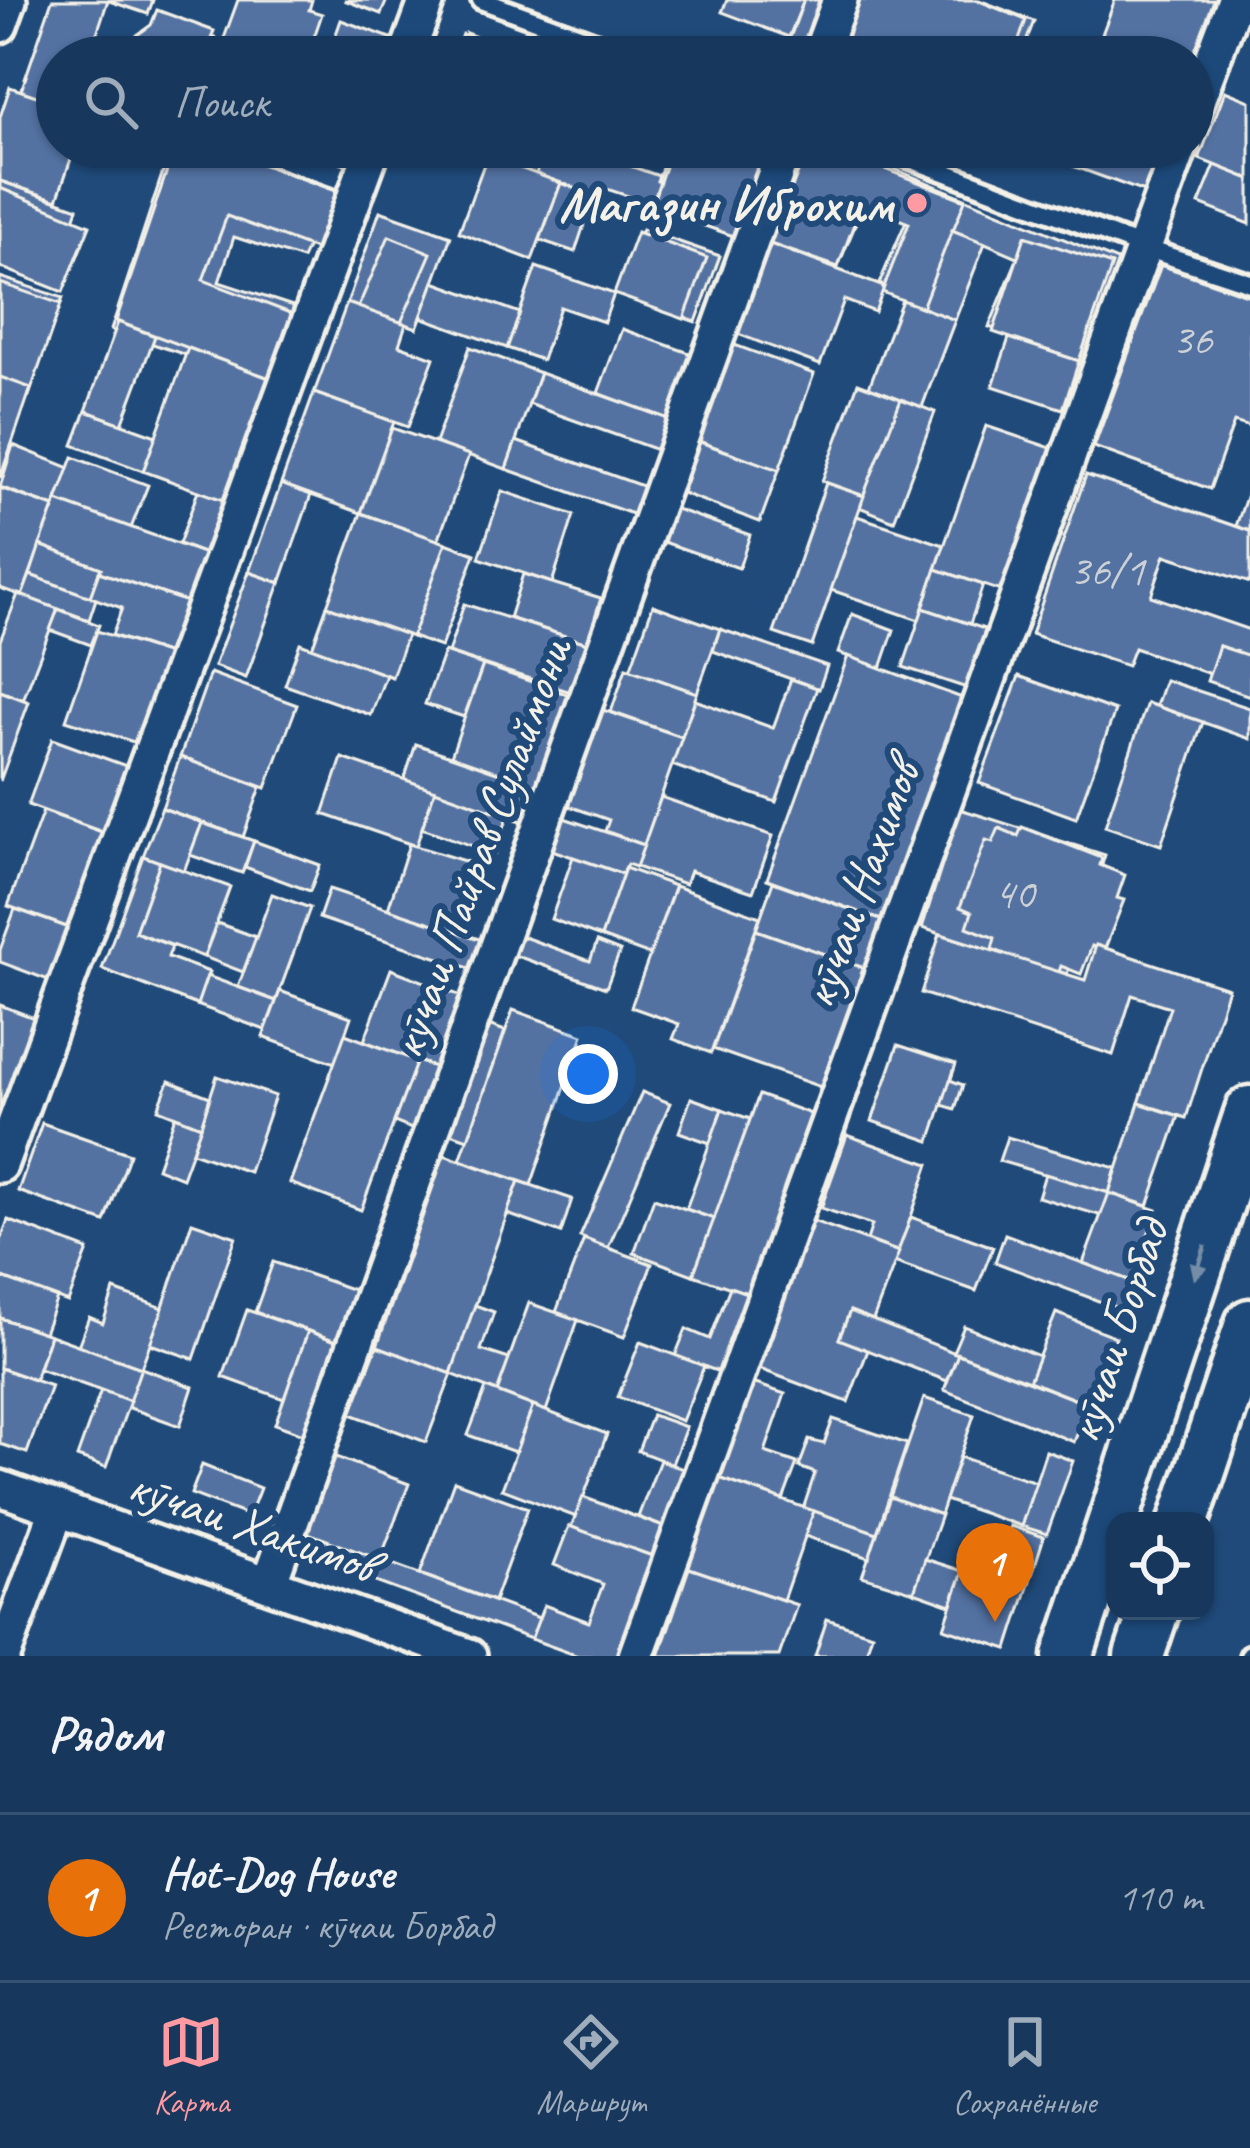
<!DOCTYPE html>
<html lang="ru">
<head>
<meta charset="utf-8">
<style>
  body { margin:0; font-family:Caveat,sans-serif; background:#203f62; color:#f1f3f6 }
  .controls { position:absolute; right:36px; bottom:36px; display:grid; overflow:hidden; border-radius:24px; box-shadow:0 3px 9px #0004 }
  .controls button { width:108px; height:108px; display:grid; place-items:center; padding:0; border:0; border-bottom:3px solid #365272; background:#17385c; color:#f1f3f6; font:60px sans-serif }
  .you { position:absolute; left:588px; top:1074px; width:42px; height:42px; margin:-30px; border:9px solid #fff; border-radius:50%; background:#1a73e8; box-shadow:0 0 0 18px #1a73e833 }
  .badge { display:grid; place-items:center; width:78px; height:78px; border-radius:50%; background:#ff9aa2; color:#fff; font-size:39px; font-weight:700 }
  .pin { position:absolute; translate:-50% -99px; filter:drop-shadow(0 3px 6px #0008) }
  .pin::after { content:''; position:absolute; top:63px; width:42px; height:36px; background:inherit; clip-path:polygon(0 0,100% 0,50% 100%) }
  .list { margin:0; padding:0; list-style:none }
  h2 { display:flex; justify-content:space-between; align-items:center; height:156px; margin:0; padding:0 48px; font-size:51px }
  h2 small { font-size:39px; font-weight:400; color:#9eacbb }
  .list li { display:grid; grid-template-columns:78px 1fr auto; gap:36px; align-items:center; box-sizing:border-box; height:168px; padding:0 48px; border-top:3px solid #365272 }
  .list b { display:block; font-size:45px; white-space:nowrap }
  .list p { margin:0; font-size:39px; white-space:nowrap; color:#9eacbb }
  .list em { font-size:39px; font-style:normal; color:#9eacbb }
  .icon { flex:none; width:66px; height:66px; fill:none; stroke:currentColor; stroke-width:2; stroke-linecap:round; stroke-linejoin:round }
  .map { position:relative; flex:none; width:1250px; height:1656px; overflow:hidden }
  .search { position:absolute; background:#17385c; box-shadow:0 3px 9px #0004; left:36px; right:36px; top:36px; height:132px; display:flex; align-items:center; gap:30px; box-sizing:border-box; padding:0 42px; border-radius:66px; color:#9eacbb; font-size:45px }
  .sheet { height:324px; background:#17385c }
  nav { display:flex; justify-content:space-around; align-items:center; box-sizing:border-box; height:168px; border-top:3px solid #365272; background:#17385c; font-size:33px; color:#9eacbb }
  nav a { display:grid; justify-items:center; gap:6px }
  nav .on { color:#ff9aa2 }
  .map>svg:first-child { display:block }
  .building { fill:#5272a2; stroke:#f4f1e8; stroke-width:3 }
  .lines { fill:none; stroke-linecap:round; stroke-linejoin:round }
  .lane-casing { stroke:#f4f1e8; stroke-width:26 }
  .street-casing { stroke:#f4f1e8; stroke-width:42 }
  .secondary-casing { stroke:#f4f1e8; stroke-width:57 }
  .lane { stroke:#1f4a7a; stroke-width:16 }
  .street { stroke:#1f4a7a; stroke-width:33 }
  .secondary { stroke:#1f4a7a; stroke-width:48 }
  .oneway { fill:#748da6 }
  .poi-dot { fill:#ff9aa2; stroke:#1f4a7a; stroke-width:4.5 }
  .labels { text-anchor:middle; stroke-width:12; stroke-linejoin:round; paint-order:stroke }
  .number-label { font-size:45px; fill:#ccd1d6 }
  .poi-label { font-size:51px; font-weight:bold; fill:#f4f1e8; stroke:#1f4a7a; text-anchor:end }
  .street-label { font-size:51px; fill:#f4f1e8; stroke:#1f4a7a }
</style>
</head>
<body>
<div class="map">
<svg width="1250" height="1656" viewBox="0 0 1250 1656">
  <rect width="100%" height="100%" fill="#1f4a7a"/>
  <filter id="ink" filterUnits="userSpaceOnUse"><feTurbulence type="fractalNoise" baseFrequency=".00833" numOctaves="2"/><feDisplacementMap in="SourceGraphic" scale="24" xChannelSelector="R" yChannelSelector="G"/><feConvolveMatrix kernelMatrix="1 2 1 2 8 2 1 2 1" color-interpolation-filters="sRGB"/></filter>
  <g filter="url(#ink)">
    <g class="building">
      <path d="M52,0H108L89,57H57V103L21,91Z"/>
      <path d="M106,0H153L148,14Z"/>
      <path d="M238,0H312L309,10L322,14L312,43L299,38L292,57H268L223,41Z"/>
      <path d="M344,0H387L381,14Z"/>
      <path d="M727,0H804L789,37L722,12Z"/>
      <path d="M804,0H824L801,57L785,51Z"/>
      <path d="M858,0H959L970,4L971,0H979L1034,21L1020,57H836Z"/>
      <path d="M860,0H977L1026,20L1013,57H840Z"/>
      <path d="M1115,0H1223L1193,79V57H1116L1096,50Z"/>
      <path d="M157,10L214,31L204,57H143L137,35L151,25Z"/>
      <path d="M341,20L396,40L390,57H328Z"/>
      <path d="M466,33L520,54L519,57H456Z"/>
      <path d="M462,34L521,53L519,57H454Z"/>
      <path d="M212,37L246,50L244,57H205Z"/>
      <path d="M10,87L57,103V147H75L57,200L0,181V117Z"/>
      <path d="M1225,91L1250,101V179L1199,159Z"/>
      <path d="M171,147H218L335,188L302,259L234,237L219,282L302,309L276,385L111,330Z"/>
      <path d="M175,147H214L350,196L328,254L227,216L203,280L298,316L275,380L116,321Z"/>
      <path d="M297,147H358L351,166Z"/>
      <path d="M545,147H611L607,158L662,177L652,204L598,186L594,195L536,174Z"/>
      <path d="M670,147H760L735,211L657,181Z"/>
      <path d="M672,147H772L739,238L651,207Z"/>
      <path d="M804,147H841L1132,267L1090,369L989,327L1018,257L983,242L953,313L879,284L906,221L864,204L837,269L766,240Z"/>
      <path d="M808,147H828L965,200L922,308L882,292L909,223L861,205L838,267L770,244Z"/>
      <path d="M1021,147H1173L1155,196Z"/>
      <path d="M487,156L561,183L532,260L459,232Z"/>
      <path d="M1215,165L1250,179V224L1199,204Z"/>
      <path d="M0,181L78,208L56,271L0,252Z"/>
      <path d="M561,183L594,195L575,252L540,240Z"/>
      <path d="M0,188L90,225L63,292L0,267Z"/>
      <path d="M380,211L451,236L417,328L347,303Z"/>
      <path d="M642,229L720,256L696,322L619,295Z"/>
      <path d="M952,230L985,243L955,320L922,308Z"/>
      <path d="M637,232L707,258L684,319L614,294Z"/>
      <path d="M389,236L431,253L396,334L354,317Z"/>
      <path d="M1025,236L1112,265L1079,361L993,332Z"/>
      <path d="M770,244L884,287L875,312L844,300L820,365L735,333Z"/>
      <path d="M1161,265L1250,296V427L1234,422L1210,489L1094,447Z"/>
      <path d="M536,267L614,294L604,322L560,307L542,360L507,348Z"/>
      <path d="M0,277L63,298L31,388L0,377Z"/>
      <path d="M434,282L520,313L507,348L421,317Z"/>
      <path d="M0,283L61,304L29,396L0,386Z"/>
      <path d="M902,300L955,320L922,407L869,387Z"/>
      <path d="M347,303L406,324L399,345L434,358L408,427L314,393Z"/>
      <path d="M118,322L155,336L122,424L86,411Z"/>
      <path d="M622,329L695,355L671,420L598,393Z"/>
      <path d="M1009,338L1079,361L1063,409L993,386Z"/>
      <path d="M729,343L814,374L779,470L693,439Z"/>
      <path d="M470,347L540,373L506,469L435,443Z"/>
      <path d="M188,348L280,382L234,504L143,471Z"/>
      <path d="M540,373L671,420L660,451L529,404Z"/>
      <path d="M0,377L31,388L0,478Z"/>
      <path d="M858,383L901,399L864,496L822,481Z"/>
      <path d="M314,393L394,422L361,513L281,484Z"/>
      <path d="M901,399L935,412L894,521L859,507Z"/>
      <path d="M86,411L156,436L143,471L73,445Z"/>
      <path d="M986,426L1063,452L1013,595L936,569Z"/>
      <path d="M392,428L469,455L438,541L361,513Z"/>
      <path d="M516,441L645,487L635,515L506,469Z"/>
      <path d="M700,442L779,470L760,522L682,493Z"/>
      <path d="M13,445L70,468L54,507L0,487Z"/>
      <path d="M73,457L148,485L131,528L57,501Z"/>
      <path d="M1086,475L1250,531V583L1165,555L1151,596L1250,630V657L1219,646L1210,674L1134,648L1127,666L1031,634Z"/>
      <path d="M826,483L864,496L812,646L774,633Z"/>
      <path d="M281,484L311,495L280,583L249,572Z"/>
      <path d="M1250,486V531L1236,526Z"/>
      <path d="M0,488L54,507L22,596L0,588Z"/>
      <path d="M198,491L234,504L215,558L179,544Z"/>
      <path d="M502,491L574,515L552,583L479,558Z"/>
      <path d="M57,501L211,556L193,604L99,572L101,568L40,545Z"/>
      <path d="M670,507L750,535L739,568L658,540Z"/>
      <path d="M361,513L446,543L412,637L327,606Z"/>
      <path d="M857,516L944,545L919,620L831,590Z"/>
      <path d="M446,543L475,554L441,647L412,637Z"/>
      <path d="M40,545L101,568L90,597L30,575Z"/>
      <path d="M936,569L983,585L970,624L923,608Z"/>
      <path d="M99,572L193,604L175,656L112,635L122,608L90,597Z"/>
      <path d="M249,572L280,583L246,678L214,666Z"/>
      <path d="M523,574L601,598L587,643L509,618Z"/>
      <path d="M30,575L96,599L89,620L22,596Z"/>
      <path d="M18,594L58,609L23,700L0,691V641Z"/>
      <path d="M464,604L587,643L571,692L448,653Z"/>
      <path d="M653,605L720,629L697,693L630,670Z"/>
      <path d="M327,606L407,635L392,677L312,648Z"/>
      <path d="M923,608L996,633L976,691L903,667Z"/>
      <path d="M58,609L99,625L91,645L50,630Z"/>
      <path d="M852,614L894,630L881,668L838,653Z"/>
      <path d="M720,629L827,666L819,689L713,651Z"/>
      <path d="M97,631L175,656L146,746L66,720Z"/>
      <path d="M300,643L386,675L371,715L285,685Z"/>
      <path d="M1219,646L1250,656V696L1207,681Z"/>
      <path d="M444,652L483,665L464,717L425,704Z"/>
      <path d="M848,656L973,702L892,924L767,879Z"/>
      <path d="M483,665L569,695L537,786L451,756Z"/>
      <path d="M626,668L697,693L682,737L611,712Z"/>
      <path d="M210,673L297,705L266,788L180,757Z"/>
      <path d="M1019,676L1115,711L1076,818L979,783Z"/>
      <path d="M791,679L817,688L776,802L672,765L695,700L773,728Z"/>
      <path d="M1165,680L1250,708V739L1156,706Z"/>
      <path d="M0,691L29,702L0,781Z"/>
      <path d="M1147,703L1203,722L1161,845L1105,826Z"/>
      <path d="M603,710L682,737L644,845L605,831L609,820L569,806Z"/>
      <path d="M52,739L137,770L113,836L28,805Z"/>
      <path d="M416,744L537,786L524,822L404,780Z"/>
      <path d="M180,757L261,787L243,837L162,808Z"/>
      <path d="M342,758L435,790L416,846L323,814Z"/>
      <path d="M435,790L508,816L495,854L422,828Z"/>
      <path d="M661,797L773,836L753,892L690,871L685,884L636,867Z"/>
      <path d="M162,808L202,823L184,871L143,856Z"/>
      <path d="M960,809L1105,855L1067,974L922,928Z"/>
      <path d="M43,811L113,836L78,931L8,906Z"/>
      <path d="M561,817L644,845L636,867L627,864L623,874L549,849Z"/>
      <path d="M202,823L254,841L242,873L190,855Z"/>
      <path d="M1022,827L1102,858L1100,865L1125,875L1117,898L1124,900L1104,951L1092,946L1081,974L1061,966L1058,975L992,949L995,938L967,927L972,912L960,907L986,840L993,842L999,828L1018,836Z"/>
      <path d="M254,841L320,865L310,891L245,867Z"/>
      <path d="M409,844L484,867L462,934L388,909Z"/>
      <path d="M143,856L160,862L135,932L172,946L168,957L209,972L197,1005L102,969Z"/>
      <path d="M573,857L623,874L601,937L551,919Z"/>
      <path d="M160,862L230,887L204,957L135,932Z"/>
      <path d="M625,868L675,886L650,955L601,937Z"/>
      <path d="M773,882L892,924L875,972L756,930Z"/>
      <path d="M675,886L760,917L711,1053L673,1039L679,1024L631,1007Z"/>
      <path d="M329,889L482,940L472,969L319,918Z"/>
      <path d="M272,894L310,908L276,1001L238,987Z"/>
      <path d="M15,909L78,931L59,984L0,962V950Z"/>
      <path d="M217,923L256,937L243,972L204,957Z"/>
      <path d="M756,930L875,972L832,1091L713,1049Z"/>
      <path d="M940,934L1085,980L1096,945L1228,988L1186,1118L1139,1103L1170,1007L1132,995L1113,1055L921,993Z"/>
      <path d="M521,936L590,961L597,942L620,951L606,988L514,955Z"/>
      <path d="M391,969L464,997L437,1068L364,1041Z"/>
      <path d="M207,976L276,1001L265,1030L197,1005Z"/>
      <path d="M280,991L351,1017L335,1063L263,1037Z"/>
      <path d="M0,1005L42,1021L10,1110L0,1107Z"/>
      <path d="M513,1010L583,1035L531,1185L460,1160Z"/>
      <path d="M483,1023L505,1031L468,1139L445,1131Z"/>
      <path d="M345,1034L417,1061L361,1210L290,1183Z"/>
      <path d="M898,1045L956,1064L930,1141L872,1121Z"/>
      <path d="M417,1061L437,1068L414,1130L394,1122Z"/>
      <path d="M217,1076L275,1096L249,1172L192,1152Z"/>
      <path d="M950,1080L963,1085L955,1109L942,1105Z"/>
      <path d="M169,1081L210,1097L201,1126L158,1109Z"/>
      <path d="M642,1092L670,1103L608,1248L580,1237Z"/>
      <path d="M759,1095L819,1117L755,1296L693,1275Z"/>
      <path d="M691,1098L722,1109L710,1143L679,1132Z"/>
      <path d="M1139,1103L1179,1116L1148,1206L1109,1193Z"/>
      <path d="M722,1109L750,1119L714,1219L686,1209Z"/>
      <path d="M175,1116L201,1126L182,1178L157,1168Z"/>
      <path d="M42,1123L130,1154L105,1222L18,1191Z"/>
      <path d="M847,1135L929,1164L899,1252L867,1240L872,1225L821,1208Z"/>
      <path d="M1007,1137L1116,1168L1109,1193L999,1161Z"/>
      <path d="M444,1155L519,1181L451,1374L377,1346Z"/>
      <path d="M1045,1174L1109,1193L1102,1216L1038,1197Z"/>
      <path d="M519,1181L572,1199L561,1233L507,1214Z"/>
      <path d="M1109,1193L1157,1210L1131,1281L1083,1263Z"/>
      <path d="M654,1198L714,1219L693,1275L634,1253Z"/>
      <path d="M911,1217L993,1247L976,1291L894,1262Z"/>
      <path d="M8,1220L88,1250L68,1302L0,1277V1241Z"/>
      <path d="M813,1221L899,1252L873,1320L850,1311L839,1339L868,1350L848,1402L757,1368Z"/>
      <path d="M192,1222L236,1237L194,1359L150,1344Z"/>
      <path d="M1005,1234L1131,1281L1120,1309L995,1262Z"/>
      <path d="M584,1239L652,1264L624,1337L556,1312Z"/>
      <path d="M273,1262L354,1290L336,1341L255,1312Z"/>
      <path d="M0,1277L57,1298L44,1333L0,1318Z"/>
      <path d="M730,1287L755,1296L725,1374L675,1356L686,1329L710,1339Z"/>
      <path d="M114,1290L163,1308L141,1368L78,1346L89,1317L103,1323Z"/>
      <path d="M529,1303L578,1320L546,1411L497,1392Z"/>
      <path d="M475,1305L494,1312L481,1350L509,1359L497,1392L451,1374Z"/>
      <path d="M247,1310L308,1331L284,1399L223,1377Z"/>
      <path d="M850,1311L958,1354L947,1381L839,1339Z"/>
      <path d="M1056,1313L1116,1337L1089,1405L1029,1381Z"/>
      <path d="M0,1318L50,1335L35,1380L0,1368Z"/>
      <path d="M964,1326L1039,1356L1029,1381L953,1352Z"/>
      <path d="M308,1331L336,1341L303,1434L275,1424Z"/>
      <path d="M50,1335L141,1368L130,1401L39,1369Z"/>
      <path d="M640,1342L704,1366L682,1421L618,1397Z"/>
      <path d="M377,1346L452,1374L426,1442L351,1414Z"/>
      <path d="M958,1354L1089,1405L1074,1442L944,1390Z"/>
      <path d="M0,1368L51,1386L27,1453L0,1444Z"/>
      <path d="M141,1368L193,1387L180,1426L127,1407Z"/>
      <path d="M750,1382L785,1394L765,1452L797,1463L783,1500L716,1477Z"/>
      <path d="M486,1388L533,1406L515,1452L468,1435Z"/>
      <path d="M101,1390L130,1401L106,1467L77,1457Z"/>
      <path d="M924,1398L974,1415L940,1515L890,1497Z"/>
      <path d="M533,1406L607,1434L576,1517L502,1489Z"/>
      <path d="M652,1415L686,1427L672,1464L638,1451Z"/>
      <path d="M833,1419L907,1444L877,1533L803,1509L815,1473L799,1467L809,1440L824,1444Z"/>
      <path d="M1046,1451L1073,1461L1047,1534L1021,1526Z"/>
      <path d="M331,1455L409,1484L380,1560L302,1531Z"/>
      <path d="M960,1457L1036,1482L1021,1526L945,1500Z"/>
      <path d="M660,1460L688,1471L666,1528L638,1517Z"/>
      <path d="M202,1465L260,1488L249,1516L191,1494Z"/>
      <path d="M716,1477L814,1511L783,1600L686,1567Z"/>
      <path d="M454,1481L528,1508L494,1601L420,1574Z"/>
      <path d="M583,1497L666,1528L655,1557L571,1527Z"/>
      <path d="M890,1497L941,1515L914,1592L862,1576Z"/>
      <path d="M814,1511L877,1533L869,1558L805,1536Z"/>
      <path d="M569,1526L655,1557L619,1656H578L531,1639L544,1605L589,1622L603,1584L554,1565Z"/>
      <path d="M1010,1526L1044,1537L1008,1649L944,1628L963,1571L992,1581Z"/>
      <path d="M302,1531L539,1618L531,1639L294,1552Z"/>
      <path d="M925,1559L963,1571L951,1605L914,1592Z"/>
      <path d="M689,1568L797,1605L779,1656H659Z"/>
      <path d="M827,1619L872,1634L865,1656H815Z"/>
    </g>
    <g class="lines">
      <g class="lane-casing">
        <g id="lane">
          <path d="M481,0L636,57"/>
          <path d="M879,147L1142,247L1250,283"/>
          <path d="M1249,1656L1250,1654"/>
        </g>
      </g>
      <g class="street-casing">
        <g id="street">
          <path d="M0,25L9,0"/>
          <path d="M406,57L427,0"/>
          <path d="M819,57L840,0"/>
          <path d="M1193,111L1235,0"/>
          <path d="M0,1165L373,147"/>
          <path d="M0,1488L469,1656"/>
          <path d="M269,1584L785,147"/>
          <path d="M3,1656L57,1510"/>
          <path d="M636,1656L1180,147"/>
        </g>
      </g>
      <g class="secondary-casing">
        <g id="secondary">
          <path d="M1184,1521L1250,1324"/>
          <path d="M1068,1656L1250,1111"/>
          <path d="M1139,1656L1154,1611"/>
        </g>
      </g>
      <use href="#lane" class="lane"/>
      <use href="#street" class="street"/>
      <use href="#secondary" class="secondary"/>
    </g>
    <defs><path id="oneway-solid" d="M-6-.8H1V-3.2L6.5 0L1 3.2V.8H-6Z" transform="scale(3)"/></defs>
    <use class="oneway" href="#oneway-solid" transform="translate(1200 1262) rotate(108)"/>
  </g>
  <circle class="poi-dot" cx="917" cy="203" r="12"/>
  <g class="labels">
    <g class="number-label">
      <text x="1192" y="354">36</text>
      <text x="1107" y="585">36/1</text>
      <text x="1014" y="908">40</text>
    </g>
    <g class="poi-label">
      <text x="893" y="221">Магазин Иброхим</text>
    </g>
    <g class="street-label">
      <text transform="translate(479 848) rotate(-70)" y="18">кӯчаи Пайрав Сулаймони</text>
      <text transform="translate(859 884) rotate(-70)" y="18">кӯчаи Нахимов</text>
      <text transform="translate(1116 1331) rotate(-72)" y="18">кӯчаи Борбад</text>
      <text transform="translate(252 1524) rotate(19)" y="18">кӯчаи Хакимов</text>
    </g>
  </g>
</svg>
<div class="controls">
<button><svg class="icon" aria-label="locate" viewBox="0 0 24 24"><circle cx="12" cy="12" r="6"/><path d="M12 2v4M12 18v4M2 12h4M18 12h4"/></svg></button>
</div>
<div class="you"></div>
<div class="pin badge" style="left:995px;top:1622px;background:#e8710a">1</div>
<div class="search"><svg class="icon" aria-label="search" viewBox="0 0 24 24"><circle cx="10" cy="10" r="6"/><path d="M15 15l6 6"/></svg>Поиск</div>
</div>
<section class="sheet">
<h2>Рядом<small></small></h2>
<ul class="list">
<li><span class="badge" style="background:#e8710a">1</span><div><b>Hot-Dog House</b><p>Ресторан · кӯчаи Борбад</p></div><em>110 m</em></li>
</ul>
</section>
<nav>
<a class="on"><svg class="icon" aria-label="map" viewBox="0 0 24 24"><path d="M3 6l6-2 6 2 6-2v14l-6 2-6-2-6 2zM9 4v14M15 6v14"/></svg>Карта</a>
<a><svg class="icon" aria-label="directions" viewBox="0 0 24 24"><path d="M12 3l9 9-9 9-9-9zM9 14v-3h6M13 9l2 2-2 2"/></svg>Маршрут</a>
<a><svg class="icon" aria-label="saved" viewBox="0 0 24 24"><path d="M7 4h10v16l-5-4-5 4z"/></svg>Сохранённые</a>
</nav>
</body>
</html>
